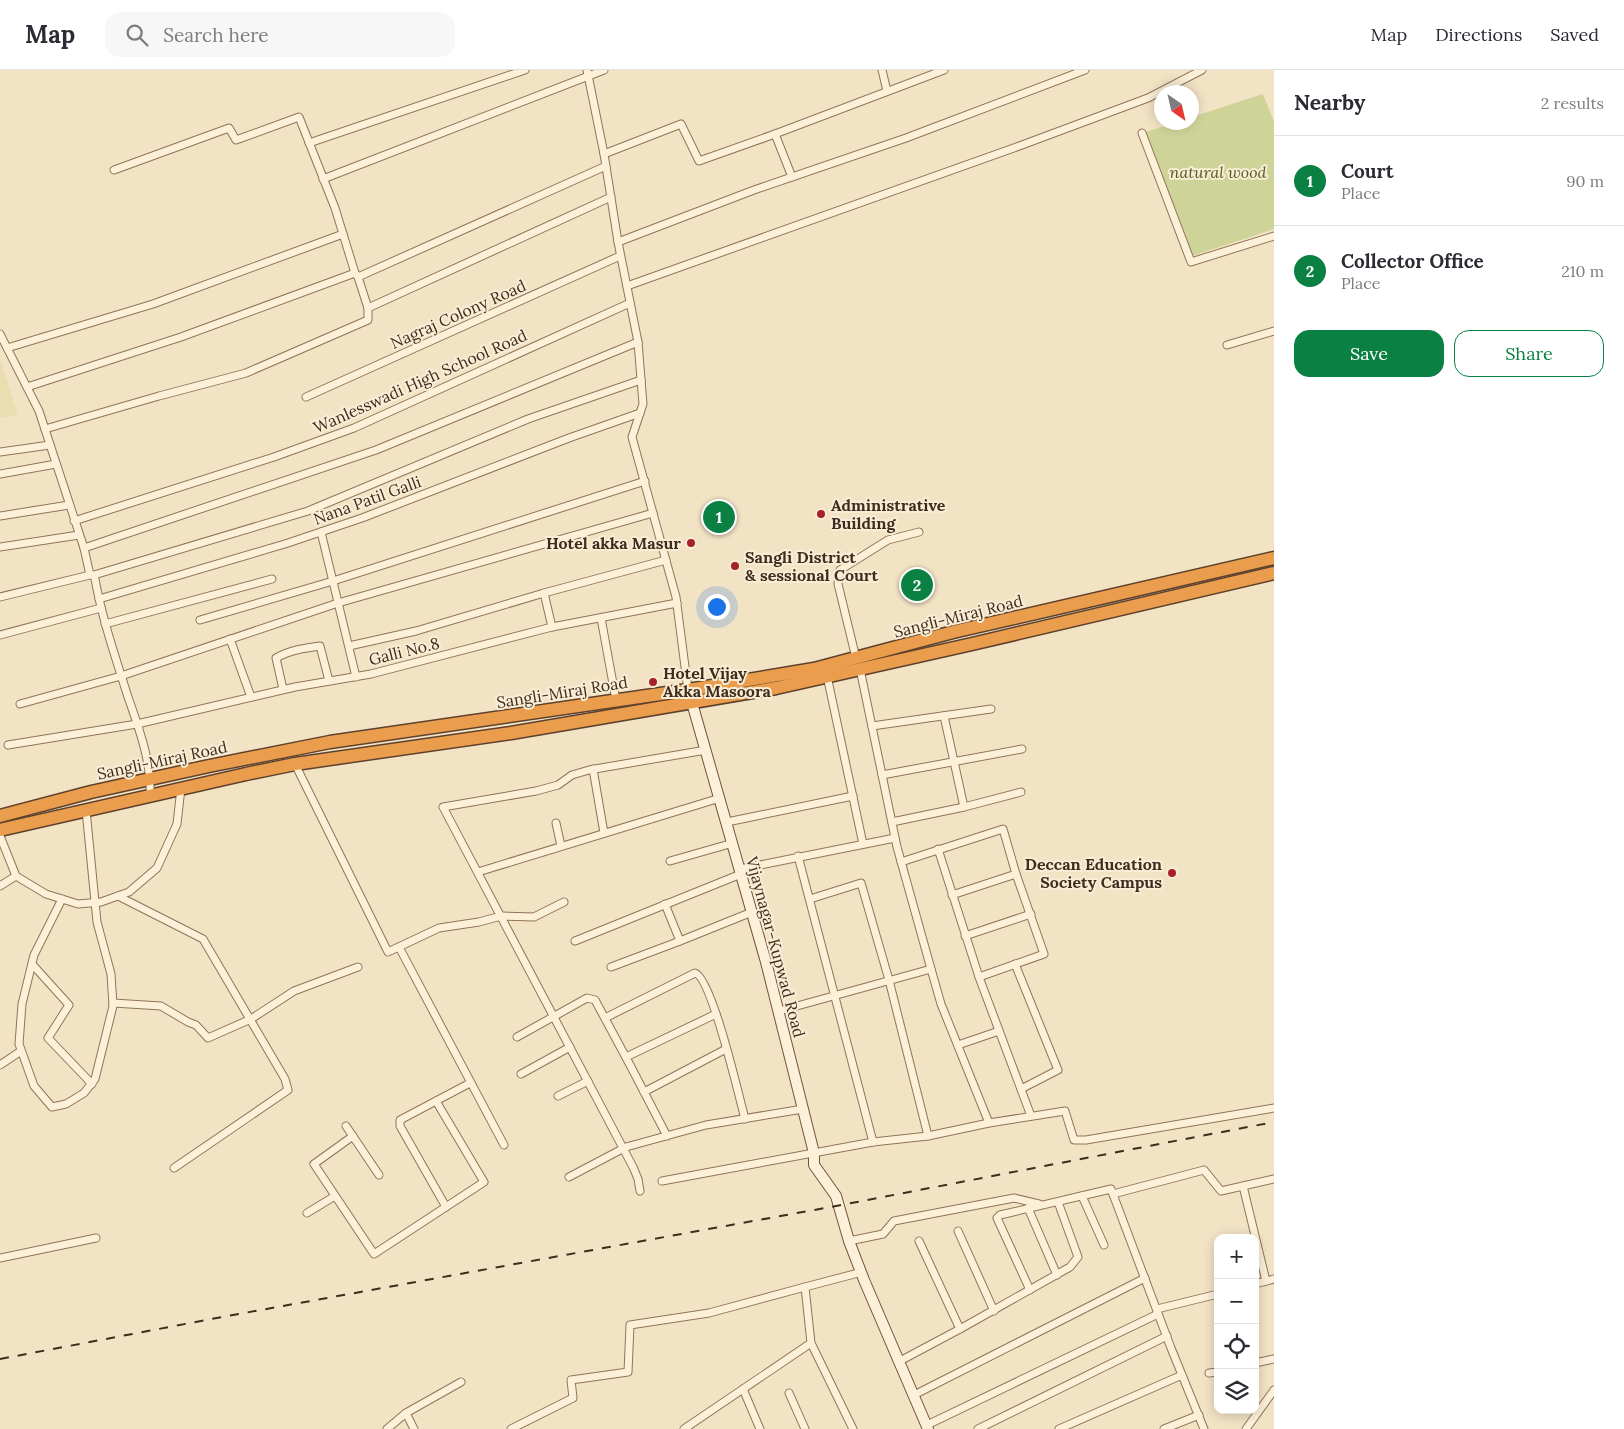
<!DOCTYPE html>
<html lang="en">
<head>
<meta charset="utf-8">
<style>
  body { margin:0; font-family:Lora,serif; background:#f7f7f7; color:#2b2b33 }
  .controls { position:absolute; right:15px; bottom:15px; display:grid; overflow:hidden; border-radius:10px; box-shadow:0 2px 12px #0003 }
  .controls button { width:45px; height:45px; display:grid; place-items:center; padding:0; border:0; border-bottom:1px solid #e1e1e2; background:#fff; color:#2b2b33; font:25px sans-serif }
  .compass { position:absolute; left:1154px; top:15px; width:45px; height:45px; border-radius:50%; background:#fff; box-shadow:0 2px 12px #0003; rotate:146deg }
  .you { position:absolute; left:716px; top:536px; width:18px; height:18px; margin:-12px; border:4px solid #fff; border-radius:50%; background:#1a73e8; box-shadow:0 0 0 8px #1a73e833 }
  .badge { display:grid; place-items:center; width:32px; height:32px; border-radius:50%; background:#0b8043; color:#fff; font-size:16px; font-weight:700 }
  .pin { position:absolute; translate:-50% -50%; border:2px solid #fff; box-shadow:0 1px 5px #0006 }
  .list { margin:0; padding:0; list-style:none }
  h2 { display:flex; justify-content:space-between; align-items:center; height:65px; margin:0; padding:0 20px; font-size:21px }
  h2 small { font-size:16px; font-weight:400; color:#7c7c81 }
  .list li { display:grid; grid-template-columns:32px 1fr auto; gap:15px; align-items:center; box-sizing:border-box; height:90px; padding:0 20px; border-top:1px solid #e1e1e2 }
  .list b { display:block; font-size:19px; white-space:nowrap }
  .list p { margin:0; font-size:16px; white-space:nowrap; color:#7c7c81 }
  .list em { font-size:16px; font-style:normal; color:#7c7c81 }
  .actions { display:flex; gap:10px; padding:15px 20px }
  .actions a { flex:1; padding:11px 0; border:1px solid #0b8043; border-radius:15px; text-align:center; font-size:18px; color:#0b8043 }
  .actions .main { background:#0b8043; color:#fff }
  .icon { flex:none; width:28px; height:28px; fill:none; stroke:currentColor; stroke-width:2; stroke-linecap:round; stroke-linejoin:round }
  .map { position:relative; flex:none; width:1274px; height:1359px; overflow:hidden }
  header { display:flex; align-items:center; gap:30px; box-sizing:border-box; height:70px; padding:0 25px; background:#fff; border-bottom:1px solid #e1e1e2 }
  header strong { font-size:24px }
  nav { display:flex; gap:28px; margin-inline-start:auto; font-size:18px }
  .search { width:350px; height:45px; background:#f7f7f7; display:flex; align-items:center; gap:12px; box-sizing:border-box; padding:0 18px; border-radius:15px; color:#7c7c81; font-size:19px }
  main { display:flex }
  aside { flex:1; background:#fff }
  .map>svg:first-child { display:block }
  .farmland { fill:#eadeb1 }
  .green { fill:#ced397 }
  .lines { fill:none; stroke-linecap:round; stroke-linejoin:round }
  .street-casing { stroke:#907458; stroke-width:9 }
  .secondary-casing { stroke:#72543b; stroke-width:12 }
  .highway-casing { stroke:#5e412d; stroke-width:15 }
  .street { stroke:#fcf0d9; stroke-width:7 }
  .secondary { stroke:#fcf0d9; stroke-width:10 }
  .highway { stroke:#ea9e4d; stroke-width:12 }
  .rail { stroke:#3f2c1e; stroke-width:2; stroke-dasharray:9 9; stroke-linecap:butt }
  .poi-dot { fill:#a62128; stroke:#f9edd5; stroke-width:2 }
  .labels { text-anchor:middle; stroke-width:4; stroke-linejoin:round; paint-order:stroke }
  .park-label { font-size:16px; font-style:italic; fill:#515e22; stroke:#f9edd5 }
  .street-label { font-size:16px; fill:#3f2c1e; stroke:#f9edd5 }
  .poi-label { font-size:16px; font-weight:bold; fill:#3f2c1e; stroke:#f9edd5; text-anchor:start }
</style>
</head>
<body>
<header>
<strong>Map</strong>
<div class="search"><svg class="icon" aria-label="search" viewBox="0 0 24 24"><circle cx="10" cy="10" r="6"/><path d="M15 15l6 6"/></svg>Search here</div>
<nav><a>Map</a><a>Directions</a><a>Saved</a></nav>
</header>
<main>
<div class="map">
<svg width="1274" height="1359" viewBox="0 0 1274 1359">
  <rect width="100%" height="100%" fill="#f3e3c5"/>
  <path class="farmland" d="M0,289L18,345L0,348Z"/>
  <path class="green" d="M1263,24L1274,52V159L1192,186L1142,63L1175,53L1192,52V47Z"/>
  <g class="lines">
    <g class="street-casing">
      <g id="street">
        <path d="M587,0L604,84L618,172L638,272L643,334L632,367L676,527L688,620"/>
        <path d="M882,0L887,21"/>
        <path d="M1142,63L1191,192L1274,166"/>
        <path d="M775,64L792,107"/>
        <path d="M309,73L525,0"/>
        <path d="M604,84L681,54L699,91L775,64L944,0"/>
        <path d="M114,100L229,58L236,70L299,47L335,138L355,203"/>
        <path d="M323,109L604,0"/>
        <path d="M618,172L754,120L906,68L1085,0"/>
        <path d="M358,207L606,96"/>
        <path d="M627,216L1022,75L1148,28L1202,0"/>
        <path d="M368,238L611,127"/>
        <path d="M0,264L39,341L84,478L90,505H94L95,509C102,548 115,586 127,624C138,656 152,692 150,726"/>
        <path d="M1227,275L1274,261"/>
        <path d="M7,278L153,234L343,164"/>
        <path d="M27,317L181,267L355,203L358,207L368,238V250L246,303L159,326L45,359"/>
        <path d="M306,327L620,186"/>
        <path d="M0,382L50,375"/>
        <path d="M0,404L56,394"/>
        <path d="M0,446L69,435"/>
        <path d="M74,451L274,387L354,358L630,233"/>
        <path d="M321,462L356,607"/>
        <path d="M0,477L79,465"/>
        <path d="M84,478L376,380L638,272"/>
        <path d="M94,505L308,441L528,349L641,310"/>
        <path d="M0,527L90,505"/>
        <path d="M99,529L288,473L362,448L569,368L640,343"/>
        <path d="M601,548L616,630"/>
        <path d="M200,550L333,511L645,411"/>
        <path d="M105,554L272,509"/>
        <path d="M552,557L544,523L666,490"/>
        <path d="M0,565L101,538"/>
        <path d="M230,569L251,627"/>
        <path d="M349,576L416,561L544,523"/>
        <path d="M856,588L838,514L840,500L888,470L919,462"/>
        <path d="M860,599L897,777L931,899L941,934L989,1053"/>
        <path d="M827,606L863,774"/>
        <path d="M283,619L276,588C290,580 305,578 320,576L329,611"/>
        <path d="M20,634L121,606L338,533L653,443"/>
        <path d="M944,646L964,737"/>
        <path d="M872,656L991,639"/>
        <path d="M8,675L137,654L295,617L371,604L552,557L677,533"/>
        <path d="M295,694L388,882L439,858L479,852L501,846L534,847L564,832"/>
        <path d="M593,699L604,763"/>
        <path d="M882,705L1022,679"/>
        <path d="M727,752L853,726"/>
        <path d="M892,752L964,737L1021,722"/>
        <path d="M556,753L561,776"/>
        <path d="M0,766L16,806L46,824L78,834L101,832L129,822L157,798L177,754L181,718"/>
        <path d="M938,779L979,907"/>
        <path d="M798,786L873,1072"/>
        <path d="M670,791L733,773"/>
        <path d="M901,792L1003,759L1016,804L1044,884L979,907L1031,1046"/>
        <path d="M740,799L895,768"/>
        <path d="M478,802L720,728"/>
        <path d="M0,816L16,806"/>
        <path d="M952,825L1016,804"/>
        <path d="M118,826L203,869L285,1009L288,1020L174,1098"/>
        <path d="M62,829L34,885L22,934L19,974L34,1016L52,1037L66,1034L84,1023L95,1009L113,936L111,904L97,852L86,740"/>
        <path d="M810,829L861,813L889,910L928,1066"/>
        <path d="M665,834L680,871"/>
        <path d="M965,866L1031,844"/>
        <path d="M575,871L741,804"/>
        <path d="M399,877L504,1075"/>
        <path d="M32,894L69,935L48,968L92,1014"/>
        <path d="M1015,894L1058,1000L1021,1019"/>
        <path d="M611,897L680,871L752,842"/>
        <path d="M113,933L161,936L188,952L196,955L208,968L251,949L294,921L358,897"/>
        <path d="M779,941L931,899"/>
        <path d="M605,948L695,903C712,908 739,1027 745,1049"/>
        <path d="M517,967L587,928L595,930L630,995L667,1066"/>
        <path d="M958,975L999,961"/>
        <path d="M626,987L716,944"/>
        <path d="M0,995L21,981"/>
        <path d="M521,1004L570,977"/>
        <path d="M644,1022L726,979"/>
        <path d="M558,1026L588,1011"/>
        <path d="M346,1056L379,1105"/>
        <path d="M353,1066L314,1094L374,1184L484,1112L436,1031"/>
        <path d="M569,1107L626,1077L706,1055L803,1039"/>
        <path d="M662,1111L873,1072L928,1066L989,1053L1065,1041L1074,1070H1086L1274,1038"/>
        <path d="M1243,1116L1266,1211"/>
        <path d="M640,1121L638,1109L633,1097L443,737L536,721L558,715L572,705L589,700L706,680"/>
        <path d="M1113,1124L1204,1100L1221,1121L1274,1109"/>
        <path d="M1082,1126L1104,1175"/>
        <path d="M446,1137L400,1056V1050L470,1013"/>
        <path d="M1028,1138L1057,1205"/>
        <path d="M307,1143L335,1126"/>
        <path d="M958,1161L994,1241"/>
        <path d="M849,1171L883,1164L894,1151L1014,1128L1039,1134"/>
        <path d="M919,1171L960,1259"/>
        <path d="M0,1188L96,1168"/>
        <path d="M1255,1214L1274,1209"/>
        <path d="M1030,1220L997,1148L1000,1145L1111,1119L1171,1278L1204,1359"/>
        <path d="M1157,1239L1218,1224"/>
        <path d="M898,1292L960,1259L1070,1197L1078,1187L1058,1132"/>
        <path d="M1255,1293L1274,1289"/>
        <path d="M1209,1303L1218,1302"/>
        <path d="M743,1319L760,1359"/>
        <path d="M789,1323L805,1359"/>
        <path d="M914,1325L1145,1208"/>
        <path d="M406,1343L414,1359"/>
        <path d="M927,1355L1158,1244"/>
        <path d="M387,1359L406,1343L461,1312"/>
        <path d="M511,1359L573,1328L571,1310L628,1302L630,1255L709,1243L805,1217"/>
        <path d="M684,1359L811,1273"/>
        <path d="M853,1359L811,1273L805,1217L862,1202"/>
        <path d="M978,1359L1167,1266"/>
        <path d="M1059,1359L1182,1305"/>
        <path d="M1164,1359L1199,1345"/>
        <path d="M1246,1359L1274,1320"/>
      </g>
    </g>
    <g class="secondary-casing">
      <path id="secondary" d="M690,626L766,892L814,1083V1095L836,1126L849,1171L864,1210L928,1359"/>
    </g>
    <g class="highway-casing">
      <g id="highway">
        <path d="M0,746L91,722L209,696L330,672L688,620L814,599L953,562L1274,488"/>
        <path d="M0,760L246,704L295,694L511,663L776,618L972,574L1274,503"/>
      </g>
    </g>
    <use href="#street" class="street"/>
    <use href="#secondary" class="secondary"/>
    <use href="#highway" class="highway"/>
    <path class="rail" d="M0,1289L222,1247L836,1136L1274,1052"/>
  </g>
  <g class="poi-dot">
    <circle cx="821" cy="444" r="5"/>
    <circle cx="691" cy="473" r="5"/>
    <circle cx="735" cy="496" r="5"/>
    <circle cx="653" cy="612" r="5"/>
    <circle cx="1172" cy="803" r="5"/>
  </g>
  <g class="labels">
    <g class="park-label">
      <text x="1218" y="108">natural wood</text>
    </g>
    <g class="street-label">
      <text transform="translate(458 244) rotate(-24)" y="6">Nagraj Colony Road</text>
      <text transform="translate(420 311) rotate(-24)" y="6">Wanlesswadi High School Road</text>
      <text transform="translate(367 430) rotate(-20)" y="6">Nana Patil Galli</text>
      <text transform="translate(958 546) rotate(-14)" y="6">Sangli-Miraj Road</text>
      <text transform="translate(404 581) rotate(-14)" y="6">Galli No.8</text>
      <text transform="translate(562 622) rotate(-9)" y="6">Sangli-Miraj Road</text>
      <text transform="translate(162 690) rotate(-12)" y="6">Sangli-Miraj Road</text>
      <text transform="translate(776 877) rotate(75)" y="6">Vijaynagar-Kupwad Road</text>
    </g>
    <g class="poi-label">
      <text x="831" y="441">Administrative<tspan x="831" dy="18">Building</tspan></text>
      <text x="681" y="479" text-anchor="end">Hotel akka Masur</text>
      <text x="745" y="493">Sangli District<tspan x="745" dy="18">&amp; sessional Court</tspan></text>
      <text x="663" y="609">Hotel Vijay<tspan x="663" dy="18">Akka Masoora</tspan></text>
      <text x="1162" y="800" text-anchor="end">Deccan Education<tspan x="1162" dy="18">Society Campus</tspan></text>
    </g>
  </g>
</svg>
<div class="controls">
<button>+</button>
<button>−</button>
<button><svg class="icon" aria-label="locate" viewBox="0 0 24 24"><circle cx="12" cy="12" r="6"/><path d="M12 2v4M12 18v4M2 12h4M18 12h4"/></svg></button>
<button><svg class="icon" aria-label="layers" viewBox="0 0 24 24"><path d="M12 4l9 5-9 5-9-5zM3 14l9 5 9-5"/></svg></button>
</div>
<svg class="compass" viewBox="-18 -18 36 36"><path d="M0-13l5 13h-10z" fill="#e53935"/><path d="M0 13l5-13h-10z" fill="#7c7c81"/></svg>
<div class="you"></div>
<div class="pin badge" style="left:719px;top:447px">1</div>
<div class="pin badge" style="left:917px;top:515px">2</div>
</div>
<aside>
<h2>Nearby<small>2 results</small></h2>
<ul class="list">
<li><span class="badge">1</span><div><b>Court</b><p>Place</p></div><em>90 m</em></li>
<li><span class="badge">2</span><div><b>Collector Office</b><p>Place</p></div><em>210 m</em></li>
</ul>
<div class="actions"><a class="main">Save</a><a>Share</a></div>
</aside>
</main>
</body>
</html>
